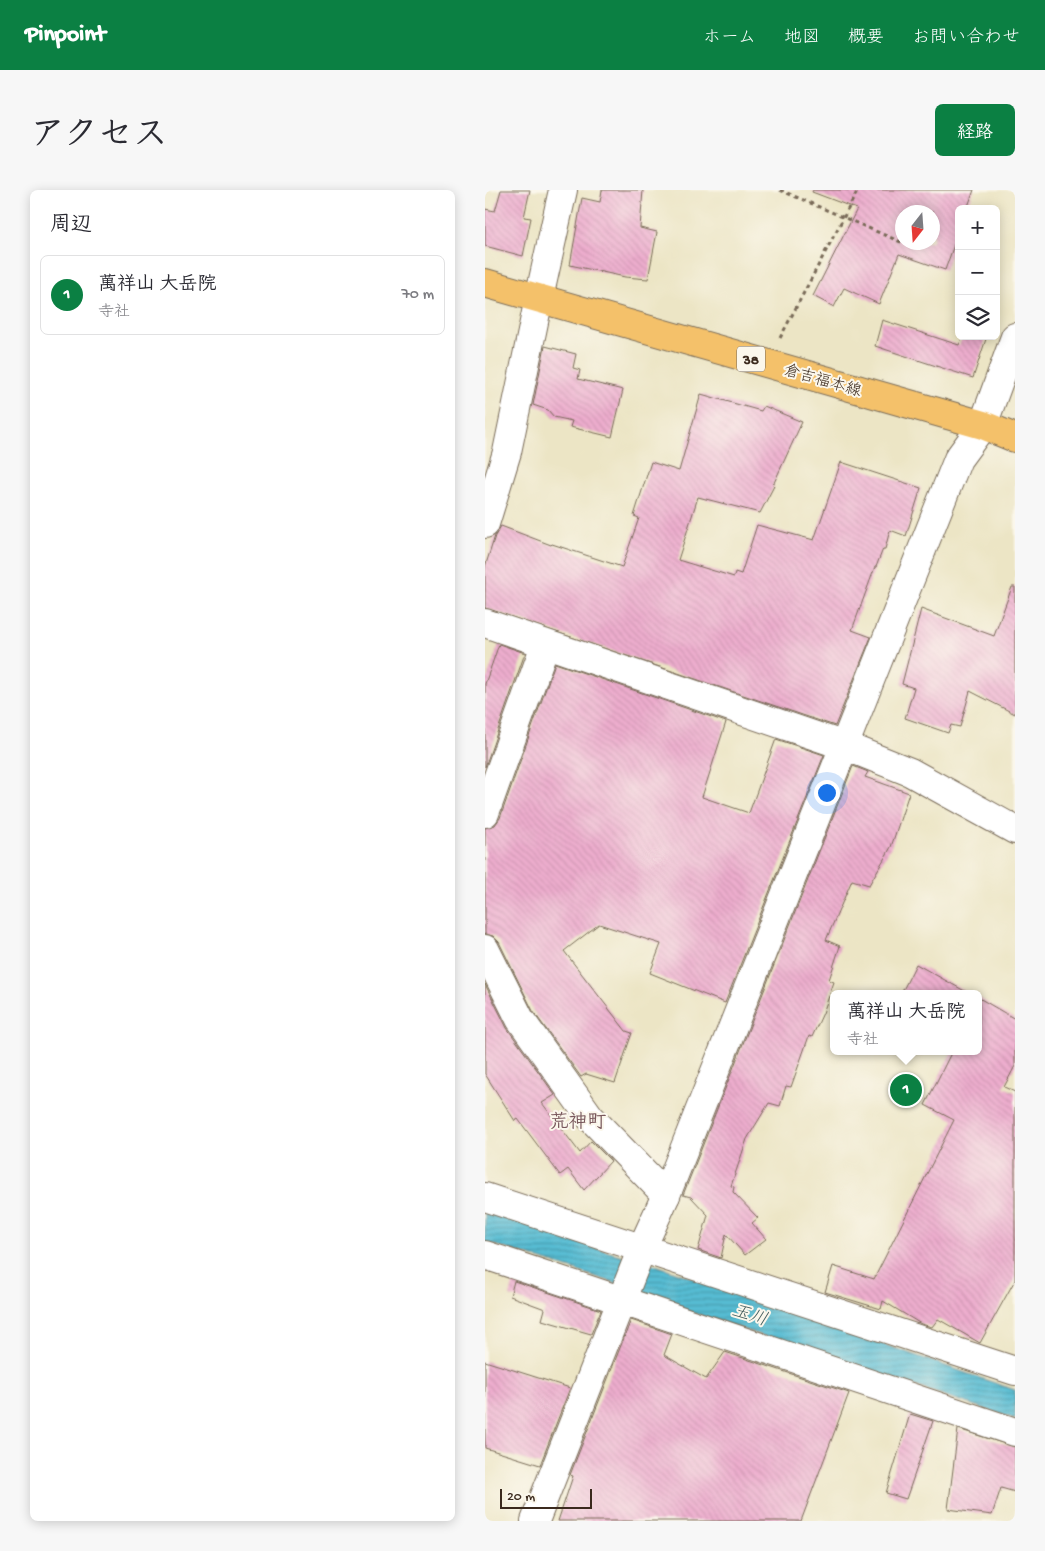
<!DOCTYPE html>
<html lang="ja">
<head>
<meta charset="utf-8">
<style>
  body { margin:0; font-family:"Gochi Hand","Klee One",sans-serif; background:#f7f7f7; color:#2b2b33 }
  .controls { position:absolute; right:15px; top:15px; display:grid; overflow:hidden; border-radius:8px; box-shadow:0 2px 12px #0003 }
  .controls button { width:45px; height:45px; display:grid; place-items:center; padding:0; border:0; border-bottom:1px solid #e1e1e2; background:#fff; color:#2b2b33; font:25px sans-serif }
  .compass { position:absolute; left:410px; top:15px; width:45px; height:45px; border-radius:50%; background:#fff; box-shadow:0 2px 12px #0003; rotate:197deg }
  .scale { position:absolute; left:15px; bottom:12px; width:92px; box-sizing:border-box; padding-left:5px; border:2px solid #3b2a1e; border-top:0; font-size:14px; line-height:18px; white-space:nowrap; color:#3b2a1e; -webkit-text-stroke:4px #fbf7ec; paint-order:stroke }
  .you { position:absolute; left:341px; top:602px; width:18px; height:18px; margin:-12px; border:4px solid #fff; border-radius:50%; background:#1a73e8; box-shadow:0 0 0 8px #1a73e833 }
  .badge { display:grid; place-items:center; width:32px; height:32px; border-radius:50%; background:#0b8043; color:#fff; font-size:16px; font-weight:700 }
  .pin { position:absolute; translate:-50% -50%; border:2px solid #fff; box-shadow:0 1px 5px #0006 }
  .popup { position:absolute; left:345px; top:800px; width:152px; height:65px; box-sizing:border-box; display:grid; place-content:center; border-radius:8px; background:#fff; filter:drop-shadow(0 1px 4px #0005); font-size:16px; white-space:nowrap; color:#7c7c81 }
  .popup b { font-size:19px; color:#2b2b33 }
  .popup::after { content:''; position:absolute; left:50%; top:100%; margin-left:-10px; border:10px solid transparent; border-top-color:#fff }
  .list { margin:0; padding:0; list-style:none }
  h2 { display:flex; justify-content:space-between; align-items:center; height:65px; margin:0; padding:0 20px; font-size:21px }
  h2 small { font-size:16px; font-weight:400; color:#7c7c81 }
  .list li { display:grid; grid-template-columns:32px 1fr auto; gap:15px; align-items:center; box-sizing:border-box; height:80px; margin:0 10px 10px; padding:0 10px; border:1px solid #e1e1e2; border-radius:8px }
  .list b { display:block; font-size:19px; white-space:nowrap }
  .list p { margin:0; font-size:16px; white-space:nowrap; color:#7c7c81 }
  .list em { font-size:16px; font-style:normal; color:#7c7c81 }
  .icon { flex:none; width:28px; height:28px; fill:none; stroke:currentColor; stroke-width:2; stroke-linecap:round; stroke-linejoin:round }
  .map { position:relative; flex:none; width:530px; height:1331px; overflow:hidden; border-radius:8px }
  header { display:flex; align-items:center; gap:30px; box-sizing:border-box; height:70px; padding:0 25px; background:#0b8043; color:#fff }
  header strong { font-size:24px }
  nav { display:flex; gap:28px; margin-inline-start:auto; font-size:18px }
  .intro { display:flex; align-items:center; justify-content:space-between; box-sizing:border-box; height:120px; padding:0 30px }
  h1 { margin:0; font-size:35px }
  .button { padding:12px 22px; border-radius:8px; background:#0b8043; color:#fff; font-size:18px; font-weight:700 }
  main { display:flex; gap:30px; padding:0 30px }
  aside { flex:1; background:#fff; border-radius:8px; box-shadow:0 2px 12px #0003 }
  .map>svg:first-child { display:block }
  .water { fill:url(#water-rules); stroke:#487378 }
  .building { fill:url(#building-back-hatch); fill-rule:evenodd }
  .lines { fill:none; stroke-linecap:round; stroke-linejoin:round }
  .minor-casing { stroke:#796b58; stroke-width:30 }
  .primary-casing { stroke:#796b58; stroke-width:30 }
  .path { stroke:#796b58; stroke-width:3; stroke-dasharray:4 4; stroke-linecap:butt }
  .minor { stroke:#fff; stroke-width:28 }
  .primary { stroke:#f4c16b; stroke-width:28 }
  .labels { text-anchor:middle; stroke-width:4; stroke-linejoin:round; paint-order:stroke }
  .shield { fill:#fbf7ec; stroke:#75685c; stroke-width:1 }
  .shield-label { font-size:15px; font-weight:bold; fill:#3b2a1e }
  .street-label { font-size:16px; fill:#3b2a1e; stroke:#fbf7ec }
  .water-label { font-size:18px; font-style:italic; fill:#445d5d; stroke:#fbf7ec }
  .quarter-label { font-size:19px; font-weight:bold; fill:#79585c; stroke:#fbf7ec }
</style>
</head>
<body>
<header>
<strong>Pinpoint</strong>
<nav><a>ホーム</a><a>地図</a><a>概要</a><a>お問い合わせ</a></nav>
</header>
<div class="intro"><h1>アクセス</h1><a class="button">経路</a></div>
<main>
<aside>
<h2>周辺<small></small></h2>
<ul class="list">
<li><span class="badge">1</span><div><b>萬祥山 大岳院</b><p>寺社</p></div><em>70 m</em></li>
</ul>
</aside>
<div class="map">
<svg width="530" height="1331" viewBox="0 0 530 1331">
  <defs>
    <pattern id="water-rules" width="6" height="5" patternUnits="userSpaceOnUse" patternTransform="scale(1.25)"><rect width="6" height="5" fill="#56bcd3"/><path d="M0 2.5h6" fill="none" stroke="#4899ab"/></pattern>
    <pattern id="building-back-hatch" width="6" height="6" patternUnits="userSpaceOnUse" patternTransform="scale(1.25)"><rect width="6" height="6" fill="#edadce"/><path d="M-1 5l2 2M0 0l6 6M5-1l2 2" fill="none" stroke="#cc95b0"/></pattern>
  </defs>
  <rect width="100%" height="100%" fill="#fbf7ec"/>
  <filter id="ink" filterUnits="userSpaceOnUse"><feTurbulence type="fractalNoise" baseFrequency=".02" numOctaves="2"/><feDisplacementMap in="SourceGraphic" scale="10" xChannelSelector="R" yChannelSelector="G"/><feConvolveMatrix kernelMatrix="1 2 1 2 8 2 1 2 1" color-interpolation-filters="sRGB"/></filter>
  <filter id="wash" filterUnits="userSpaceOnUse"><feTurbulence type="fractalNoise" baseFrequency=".0096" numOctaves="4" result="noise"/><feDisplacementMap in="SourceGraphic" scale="20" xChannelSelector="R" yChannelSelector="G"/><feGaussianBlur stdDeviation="1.12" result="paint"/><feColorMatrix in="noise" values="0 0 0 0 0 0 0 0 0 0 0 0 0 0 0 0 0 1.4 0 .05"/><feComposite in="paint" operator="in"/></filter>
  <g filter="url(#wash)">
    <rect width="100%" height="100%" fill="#ece5c5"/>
    <path class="water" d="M0,1021L124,1062L165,1073L530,1200V1229L151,1104L124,1091L0,1052Z"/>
    <g id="blocks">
      <g class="building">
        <path d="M16,0H45L39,27L46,28L38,66L0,56V19L10,21Z"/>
        <path d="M117,0H158L155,38L172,42L163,89L140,87L85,75L97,8L115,12Z"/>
        <path d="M328,0H489L482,19H474V41L460,80L414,64L394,114L359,98L349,117L328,106L372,19L327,2ZM418,22H448V52H418Z"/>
        <path d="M397,130L474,155L478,146H502L488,188L390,156Z"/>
        <path d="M60,156L91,164L88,178L95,180L93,189L138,200L127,247L85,237L87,231L69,227L63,220L48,215Z"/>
        <path d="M216,204L276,221L279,216L317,232L288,295L289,296L275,323L213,307L193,370L249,387L250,382L256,384L272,335L329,350L356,272L436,298L421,346L405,340L400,359H398L391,377H390L367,440L386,447L350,536L0,418V377L10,346L16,336L66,355L67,354L137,377L154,328L149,326L166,272L194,281Z"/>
        <path d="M527,397H530V524L485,501L475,537L466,535L463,543L420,528L429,498L417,494L436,419L509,446Z"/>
        <path d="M14,454L40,463L0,577V494Z"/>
        <path d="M70,473L241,532L217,607L264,623L291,549L339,565L240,813L165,783L176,754L114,734L79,761L141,841L147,843L130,893L101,884L96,887L48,821L14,752L8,746L0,744V638L10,635L15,628Z"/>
        <path d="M368,576L383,582L380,587L424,603L406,657L384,695L367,690L341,750L355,756L344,790L349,792L338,823L327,847L324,846L306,897L301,896L295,916L284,913L262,949L246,996L249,997L248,1002L273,1028L267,1033L281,1049L260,1065L241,1044L236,1068L213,1060L223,1025L206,1007L198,1005Z"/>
        <path d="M431,774L485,804H416Z"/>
        <path d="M0,794L22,838L70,905L57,913L95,963L106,951L126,971L99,1000L83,979L75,985L33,929L30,931L0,884Z"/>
        <path d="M494,808L530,829V876L519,897L530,902V1090L495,1153L453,1129L447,1137L436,1134L398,1111L396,1119L340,1102L348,1076L389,1089L469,930L440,915L467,861H494Z"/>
        <path d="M29,1091L116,1120L106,1144L57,1130L60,1119L25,1106Z"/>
        <path d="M146,1130L187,1144L179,1165L221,1189L240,1162L364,1203L316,1331H73L88,1286L85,1285Z"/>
        <path d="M0,1171L85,1198L55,1275L0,1258Z"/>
        <path d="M425,1224L448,1231L421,1309L401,1303Z"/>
        <path d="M473,1239L530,1257V1302L516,1298L507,1325L463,1319Z"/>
      </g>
    </g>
  </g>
  <g filter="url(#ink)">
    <use href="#blocks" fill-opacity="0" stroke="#796b58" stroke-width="1"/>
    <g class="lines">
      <g class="minor-casing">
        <g id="minor">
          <path d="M0,334L22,262L54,108L78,0"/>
          <path d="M0,433L360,556L425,582L530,640"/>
          <path d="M0,623L60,455"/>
          <path d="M0,759L35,829L105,927L181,1005"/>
          <path d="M0,1007L530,1181"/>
          <path d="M0,1065L530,1242"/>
          <path d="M50,1331L157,1058L181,1005L473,269L498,235L530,147"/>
        </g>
      </g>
      <g class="primary-casing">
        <path id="primary" d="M0,93L498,235L530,248"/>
      </g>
      <g class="path">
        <path d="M295,0L418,53"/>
        <path d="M295,148L373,0"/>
      </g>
      <use href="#minor" class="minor"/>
      <use href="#primary" class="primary"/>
    </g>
  </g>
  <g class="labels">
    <rect class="shield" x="252" y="156.5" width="28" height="25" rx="4"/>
    <g class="shield-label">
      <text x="266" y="174">38</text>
    </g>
    <g class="street-label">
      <text transform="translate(338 189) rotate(16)" y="6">倉吉福本線</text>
    </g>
    <g class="water-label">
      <text transform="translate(265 1124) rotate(18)" y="6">玉川</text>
    </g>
    <g class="quarter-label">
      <text x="93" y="937">荒神町</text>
    </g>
  </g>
</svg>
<div class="controls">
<button>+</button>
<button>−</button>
<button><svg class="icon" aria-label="layers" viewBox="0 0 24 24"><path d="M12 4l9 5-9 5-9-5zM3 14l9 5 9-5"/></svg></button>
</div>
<svg class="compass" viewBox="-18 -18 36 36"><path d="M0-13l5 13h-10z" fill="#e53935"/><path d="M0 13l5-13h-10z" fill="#7c7c81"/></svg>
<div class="scale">20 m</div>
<div class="you"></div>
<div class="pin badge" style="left:421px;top:900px">1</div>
<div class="popup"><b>萬祥山 大岳院</b>寺社</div>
</div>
</main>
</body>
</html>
